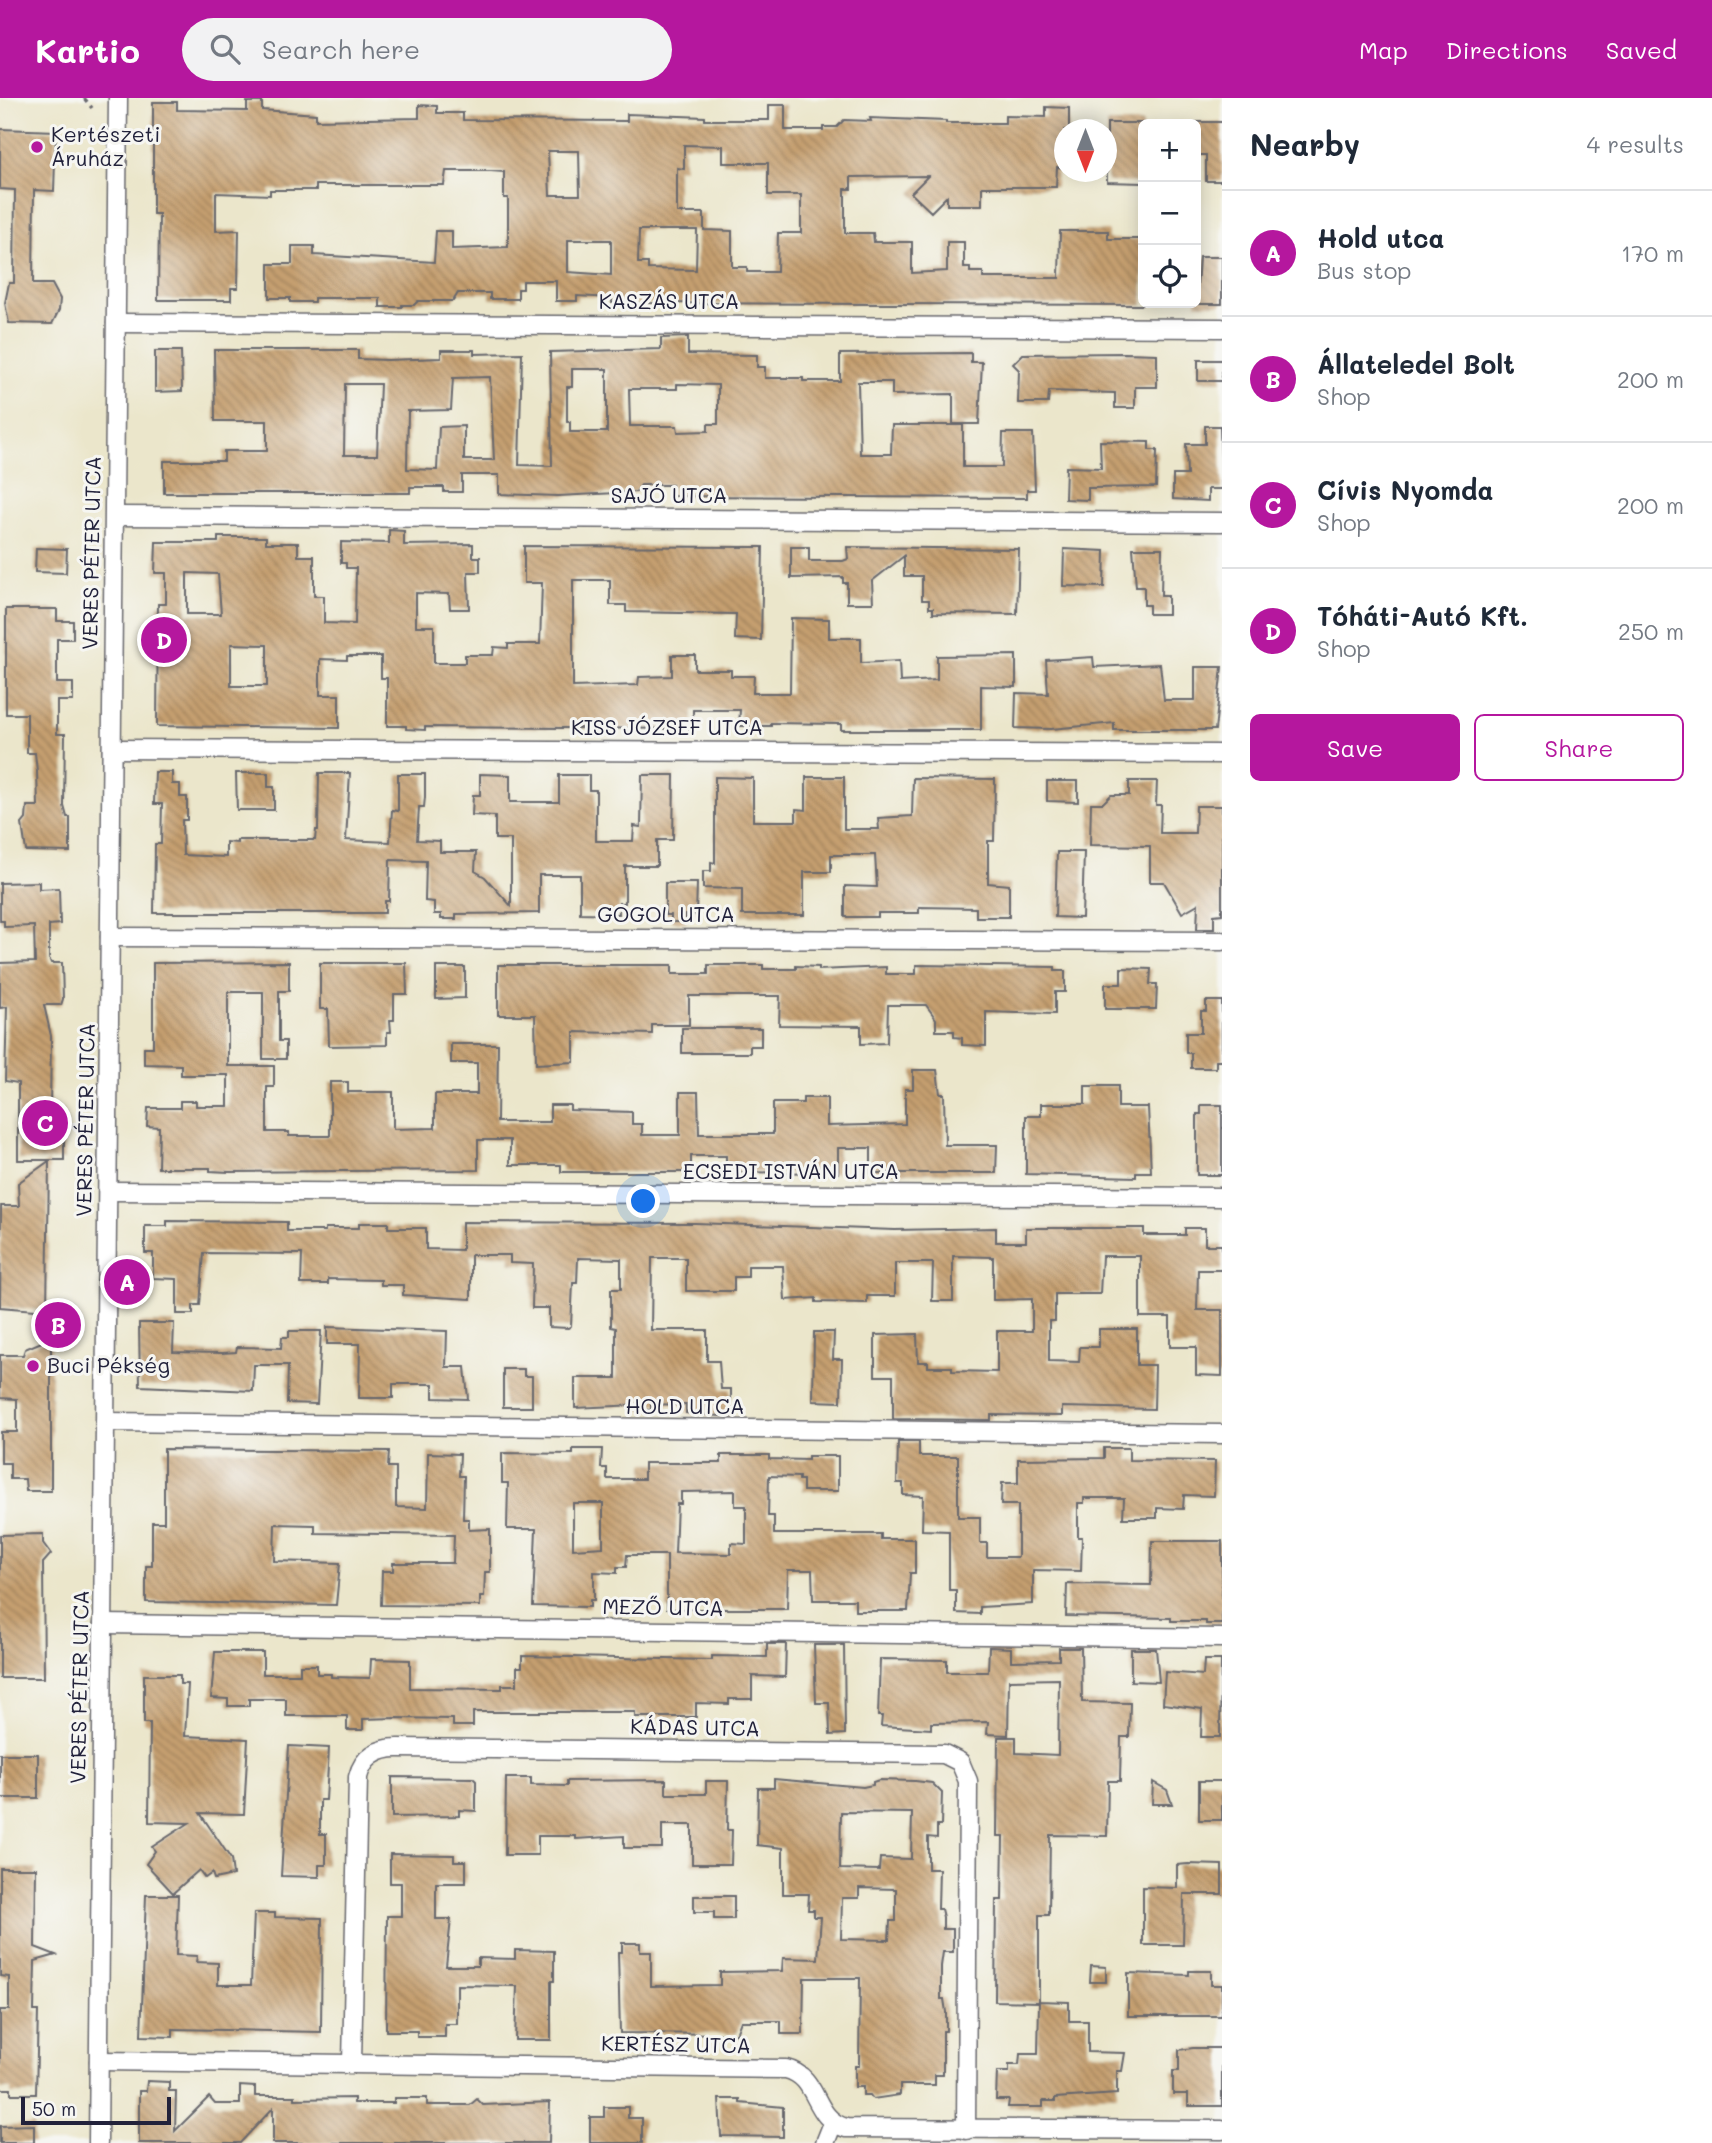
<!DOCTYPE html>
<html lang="en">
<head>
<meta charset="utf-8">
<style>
  body { margin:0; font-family:Mali,sans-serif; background:#f2f2f3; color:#1f2937 }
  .controls { position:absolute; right:21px; top:21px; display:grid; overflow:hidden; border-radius:10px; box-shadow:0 4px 18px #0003 }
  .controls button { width:63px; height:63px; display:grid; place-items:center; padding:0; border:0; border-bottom:2px solid #e0e1e3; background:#fff; color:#1f2937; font:35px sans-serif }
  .compass { position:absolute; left:1054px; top:21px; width:63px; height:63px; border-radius:50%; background:#fff; box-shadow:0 4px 18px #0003; rotate:180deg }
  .scale { position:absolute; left:21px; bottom:18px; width:150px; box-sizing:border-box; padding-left:7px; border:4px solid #22223b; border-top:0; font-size:19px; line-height:24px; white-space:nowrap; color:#22223b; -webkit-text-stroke:5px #f6f6f2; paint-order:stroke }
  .you { position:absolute; left:644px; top:1104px; width:24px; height:24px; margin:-18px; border:5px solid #fff; border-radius:50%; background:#1a73e8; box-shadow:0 0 0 10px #1a73e833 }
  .badge { display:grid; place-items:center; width:46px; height:46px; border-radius:50%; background:#b5179e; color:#fff; font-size:23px; font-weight:700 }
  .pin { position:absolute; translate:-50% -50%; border:4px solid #fff; box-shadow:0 2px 7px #0006 }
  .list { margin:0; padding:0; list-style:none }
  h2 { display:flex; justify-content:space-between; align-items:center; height:91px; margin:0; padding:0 28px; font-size:30px }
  h2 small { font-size:23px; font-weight:400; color:#747a83 }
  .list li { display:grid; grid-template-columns:46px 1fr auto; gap:21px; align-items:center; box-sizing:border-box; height:126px; padding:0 28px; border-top:2px solid #e0e1e3 }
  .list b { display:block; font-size:26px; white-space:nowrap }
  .list p { margin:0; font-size:23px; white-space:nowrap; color:#747a83 }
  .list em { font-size:23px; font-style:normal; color:#747a83 }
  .actions { display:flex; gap:14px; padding:21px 28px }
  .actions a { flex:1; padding:16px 0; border:2px solid #b5179e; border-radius:10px; text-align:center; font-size:24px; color:#b5179e }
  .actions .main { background:#b5179e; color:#fff }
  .icon { flex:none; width:38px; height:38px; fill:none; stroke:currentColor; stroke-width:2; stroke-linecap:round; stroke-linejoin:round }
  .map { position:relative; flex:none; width:1222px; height:2045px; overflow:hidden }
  header { display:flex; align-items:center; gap:42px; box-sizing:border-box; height:98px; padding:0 35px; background:#b5179e; color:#fff }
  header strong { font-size:33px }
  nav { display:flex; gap:38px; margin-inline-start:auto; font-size:24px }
  .search { width:490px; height:63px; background:#f2f2f3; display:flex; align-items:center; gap:18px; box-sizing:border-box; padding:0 24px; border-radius:38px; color:#747a83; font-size:26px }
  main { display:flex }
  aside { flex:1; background:#fff }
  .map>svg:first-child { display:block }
  .building { fill:url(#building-back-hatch); fill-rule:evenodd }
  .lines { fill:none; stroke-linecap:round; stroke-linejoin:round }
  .street-casing { stroke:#68676d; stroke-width:21 }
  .path { stroke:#68676d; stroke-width:3.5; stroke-dasharray:5 5; stroke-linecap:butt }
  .street { stroke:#fff; stroke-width:18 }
  .poi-dot { fill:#b5179e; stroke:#f6f6f2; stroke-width:2.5 }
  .labels { text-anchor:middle; stroke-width:6; stroke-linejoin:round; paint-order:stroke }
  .poi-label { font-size:21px; fill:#22223b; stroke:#f6f6f2; text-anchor:start }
  .street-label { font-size:21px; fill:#22223b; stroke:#f6f6f2 }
</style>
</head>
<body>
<header>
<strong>Kartio</strong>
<div class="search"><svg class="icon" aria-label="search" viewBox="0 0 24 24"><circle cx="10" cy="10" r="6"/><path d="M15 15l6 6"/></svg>Search here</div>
<nav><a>Map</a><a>Directions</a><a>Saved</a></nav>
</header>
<main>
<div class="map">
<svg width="1222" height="2045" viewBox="0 0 1222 2045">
  <defs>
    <pattern id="building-back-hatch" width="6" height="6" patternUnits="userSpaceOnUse" patternTransform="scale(1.75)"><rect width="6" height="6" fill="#c59f6f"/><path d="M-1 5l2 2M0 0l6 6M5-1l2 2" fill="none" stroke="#a0815c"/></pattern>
  </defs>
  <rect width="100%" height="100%" fill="#f6f6f2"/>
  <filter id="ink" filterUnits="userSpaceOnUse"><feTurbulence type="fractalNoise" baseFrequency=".0143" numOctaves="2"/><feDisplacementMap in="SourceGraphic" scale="14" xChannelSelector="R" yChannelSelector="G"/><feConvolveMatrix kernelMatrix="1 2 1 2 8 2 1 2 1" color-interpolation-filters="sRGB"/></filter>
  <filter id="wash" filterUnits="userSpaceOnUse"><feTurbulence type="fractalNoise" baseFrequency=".00686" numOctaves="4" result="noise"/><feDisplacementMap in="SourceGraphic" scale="28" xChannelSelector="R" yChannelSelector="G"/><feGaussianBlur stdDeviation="1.57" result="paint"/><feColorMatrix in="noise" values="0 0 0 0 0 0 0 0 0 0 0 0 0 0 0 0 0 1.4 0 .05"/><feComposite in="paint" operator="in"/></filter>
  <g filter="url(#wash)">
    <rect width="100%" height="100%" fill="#ebe6cb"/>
    <g id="blocks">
      <g class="building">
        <path d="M153,4H177V12L247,13V4H262V12L316,16V22L419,20V7L437,8V15H463V22L627,23V16L705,19V22H769V7H785V32H823V29H837L844,22L871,23L870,20L946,23V25H1005V18L1046,19V9L1069,10V32H1065V70L1057,69L1056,89H982V107H947V98L931,114L911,95L928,78L851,79V91H845V135H873L874,144H912V175L947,173V144H964V170H970V174H983V180H1059L1060,133H1108V141H1143V207L612,205V200L577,198V203H556V183H523V191H518V201H490V195H458L453,203H418L414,207H402V209H380V200H314V204H290V200H269V166H292V148H314V157L434,164L436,133H452V151L508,149V100H504V74L491,73H446L444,87H316V92H270V97L216,95V133L239,132L238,190H231V202H158L159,116H153ZM684,47L723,48V65H768V97H801V135H778L777,174H747V169H732V133L704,132V115H677V70L684,71ZM548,53H579L580,97H550ZM639,132H697L696,172L648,171V165H638ZM568,142H611V177L568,174Z"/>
        <path d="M1196,24H1222V83H1206V57H1196Z"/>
        <path d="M1107,25H1143V85L1107,84Z"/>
        <path d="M0,31L56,33L54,93L34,92L33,186H52L60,201L59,212L52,226L9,225L5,205L9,185H14L15,92L0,91Z"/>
        <path d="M1199,159H1222V206H1196Z"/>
        <path d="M688,239V256L757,257V269H765V280H803V283H840V256L971,255V264H982L979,326H953V296L892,297V284H858L860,356H891L892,327H963V369H1002L1003,335H1033L1035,392H1027V400L672,398V387H641L636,394L558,398L499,396V377H462V394H444V389H410V395H164V363H224V353H267V323H215L214,252H358V261L388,262L441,260V252H474V256L522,255L519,367L552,368L550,254L661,251V240ZM572,271H607V334H570V324H567V289H572ZM490,279L494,362H464V328L439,329L437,372L407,371L408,313L451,312L453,280ZM345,286H380L377,357H344ZM677,286L718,287V326H708V333L678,334L677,328H630L629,291H677Z"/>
        <path d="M155,253H181L182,293L155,294Z"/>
        <path d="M1125,255L1157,256V289H1135V310H1115V295L1049,293L1048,305H1018L1019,272L1013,266L1023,256Z"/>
        <rect x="1198" y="262" width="24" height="21"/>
        <path d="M1205,328H1220L1222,391H1208V403L1173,401V377H1187L1186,346H1205Z"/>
        <path d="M1100,343L1149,344V352H1157L1156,389L1088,390V402L1065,401L1066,369L1101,370Z"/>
        <path d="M389,432L404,433V447L473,446V459H480V474H468L469,511H450L449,496L416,495V528H434V565H465V557H493L494,549L508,550V546H540L542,485H524V448L752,449H763L761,542L735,541L736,516L626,514V507H610V482H573V589L638,587L639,579L672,578V557H695V572H731V578H754L753,595H790L791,520L829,521V540H861V565L899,563L900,584L937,582V558L1016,557V589L981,588V632H841V626L771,625V628H739L740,612H693V631L425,629V632L406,631V628H387V580H381V558H347V562L320,561V597H339V630L157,628L158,506H166V475H155L156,444H218V439H266V445H298V458H314V498H324V525L355,526L356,470H346V465H341V444L389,445ZM187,475L218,476L221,516H187ZM231,546L267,547V588H231Z"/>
        <path d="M791,449H809V463H843L848,461L847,449L1019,451L1017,516L933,515V510H929V502H922V478H904V458L872,483L873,505H847V485H843V479L791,480Z"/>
        <path d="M36,450L67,451L66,475L35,474Z"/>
        <path d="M1133,450H1162L1161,498H1168V516H1149V507H1144V489H1136Z"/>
        <path d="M1064,451L1105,453L1104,489L1063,488Z"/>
        <path d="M6,511H57V523H73V541H57V585H73V603H57V636H65L64,708L67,719H70V754L26,753L22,726L26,721L27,708H38L37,673L35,655H27V616H6Z"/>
        <path d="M1093,559L1094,569L1160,566L1164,602H1195V569H1222L1215,632H1114V625L1051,631L1015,630L1016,595L1048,596L1046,562Z"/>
        <path d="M155,674H172V686H180V699H187V722H182L183,757L226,759V744L237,745V742H315L316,732H318L319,675H350L346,742L390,744L392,712L398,713V676H425V699L424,709H419L417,742L440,743V754H476L475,773L485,779L511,808V741H495V718L472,717L473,697H480V676L510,677V704H559V677H589V692H596V743H633L634,728L641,729L642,677H674L673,742H657V768H625V805H619V816L580,815V777H539V815L456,816V821H441V816H434V804L425,803L426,763L390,762L389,803H385V815H154L155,746H161L162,706H154Z"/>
        <path d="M236,675H268V689H274V712H237Z"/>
        <path d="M715,679L753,680V723H796V711L806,712V679H844V731H879L878,720L912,718L913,680L995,681L994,743H988V785L1009,787V819H976V810L919,809V815H878V819H845V788L877,789L875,757H831V774H804V817H742V791L703,790V773H711V764L715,765Z"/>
        <path d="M1047,683H1078V704L1047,703Z"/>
        <path d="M1129,683H1157L1156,707H1161L1160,735H1195L1196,708H1222V816L1214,817V831H1197L1198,806L1182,815L1164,784H1150V748L1090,747L1091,705H1103L1111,697H1129Z"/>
        <path d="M1057,754H1084L1082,820L1055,819Z"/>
        <path d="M39,784V791L59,790L60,826L49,827V860L51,865H62L63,901L61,907H44L51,938L50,1012H64V1062H18V985L5,983L7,909L0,910V865L35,864L34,828L4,829V823H0V785Z"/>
        <path d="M665,785H697L696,817H686V824H671V817H665Z"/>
        <path d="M289,864V893H279V943H286V961H263V894H228V968H274V989H267V1034H289V1038H330V984H348V994H393V1031L435,1030V996H477V965H451V946H498L497,1024H550V1007H570V1012L632,1014V1026H642V1037H680V994H698L699,1036H773V1005H803V1000H827V1028L905,1026V991H913V972H937L940,996H944L945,1047H997L996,1075H871V1050H838V1075L726,1074V1058H691V1074H561V1067H510V1042H478V1072L229,1074L210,1073V1070H158L159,1029L147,1028L148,1010H180V1003H196V1008H228V977H181V967L144,966V949H153V865Z"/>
        <path d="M320,865H406L407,896H394V922H390L391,934H387V947L329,948L328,911H320Z"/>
        <path d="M498,867H672V876H708V867H763V871H796V868L819,869V872L886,869V876H916V867L1055,869V873H1065V894H1055V916L986,914V948L962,947V940L954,939V933H936V921L926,907H888L887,945L861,946V928L779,927L780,898H689V927H652V936L574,934V964L536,966L535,917H498Z"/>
        <path d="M436,869H465V900L436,901Z"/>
        <path d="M1121,870L1151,871L1150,886H1157L1156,911H1105V886H1121Z"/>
        <path d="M1206,903H1222V963H1216V970H1191V955H1186V935H1201V913H1206Z"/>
        <path d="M682,930H761V948H750V955H682Z"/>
        <path d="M1085,988H1118V1009H1148L1151,1074H1136V1079L1026,1076V1018H1041V1006H1085Z"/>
        <path d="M1201,1007H1222V1077H1197V1016H1201Z"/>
        <path d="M49,1063L47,1213L0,1209L1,1108H19L18,1085Z"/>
        <path d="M167,1123L287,1124V1133H325V1130H359V1125H388V1130H426V1151L462,1152V1124L695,1125L895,1132L996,1130V1144H1026V1130H1144V1137H1185V1130H1205V1147H1222V1172H1198L1197,1212H1222V1278L1196,1277V1249H1170V1219H1140V1158H1102L1100,1196H1055V1223H1049V1263L1079,1264L1080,1249H1099V1231H1137V1267H1155L1154,1311L1062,1309V1318L991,1317V1322L893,1321V1278H875V1237L917,1236L918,1264H928V1269H952V1273L997,1274V1233H1032V1201L993,1202V1159L953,1158V1203H932L933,1165H895V1198H867V1205L816,1204V1200L785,1202L783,1168H748V1179H734V1193H686V1160H652L651,1232H707V1263H719L721,1291H731V1319L686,1315V1307L651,1306V1312H636V1307L575,1310V1280H616V1230L611,1229V1191H621V1161L578,1160L577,1185H573L571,1228L568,1230L549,1229V1210H532L533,1166L510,1165V1157H471V1201L403,1197V1187H381V1182L328,1181V1186H301L302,1156L204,1155L200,1207H193V1216H177V1181L153,1180V1155H145V1128H167Z"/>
        <path d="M71,1217V1236H43V1218Z"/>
        <path d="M139,1225H174L173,1254L222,1255L236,1254L237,1249L281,1250L282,1239H289V1233H321L317,1306L287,1305L288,1267H254L253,1293L140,1288Z"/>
        <path d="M327,1229L447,1233L446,1269H465L468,1301L433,1300V1286H393V1300H359L360,1246H327Z"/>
        <path d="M814,1234H834L833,1261H842L841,1304L813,1303Z"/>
        <path d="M51,1240V1393H26L25,1381H10V1365H1V1334H17V1301L0,1300V1257H23L25,1251Z"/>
        <path d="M503,1271H524V1278H532V1309H503Z"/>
        <path d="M898,1344H919V1358H958V1419H980V1445H987V1459H1018V1407H1001L1002,1385H1018V1361L1104,1360V1350H1129V1362L1215,1363L1214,1398L1184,1397L1183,1411L1157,1410V1420H1123L1124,1400H1084V1405H1078V1439H1082L1081,1473L1033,1472V1506L980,1509V1516L956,1515V1492H949V1433L922,1432L923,1398L903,1397V1385H897Z"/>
        <path d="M164,1351L389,1353L388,1369H396V1409L427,1410L428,1355L460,1356L459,1378H464L463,1421H469V1432L490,1431V1474H485L484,1499H480V1508L381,1507L382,1473H393V1465H453L454,1437L315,1435V1427L275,1426L274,1463L340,1465L336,1507L146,1504V1468H152V1424H164Z"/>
        <path d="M573,1351H602L601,1370H607V1381H644V1365H721V1357H769V1361L808,1362V1358H838V1393H803V1382H799V1379L769,1378L768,1418H774V1436H881V1441H915V1475H910L908,1513H855V1502H813L812,1472H788L787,1511H667V1457H627L626,1469H617V1475L594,1474V1502H590V1509L533,1508L536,1431H507L508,1385H502V1355L573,1356ZM735,1393V1408H746V1446L731,1445V1456L675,1455L677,1406H681V1394ZM573,1405H603V1449L573,1451Z"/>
        <path d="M43,1436V1445L51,1456L43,1465L44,1580H0V1437Z"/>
        <path d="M1152,1443H1222V1526H1206V1523H1171V1520L1066,1518L1067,1486L1151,1487Z"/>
        <path d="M767,1546H786L785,1579L752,1578V1601H729V1606L696,1605V1619H635V1614H473V1628H453V1621L396,1620L363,1621V1632H347V1618H286V1601H249V1608H228V1601L211,1600L215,1554H263V1576H300V1567H317V1576H331V1579L370,1580L371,1561L410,1562V1590L502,1591V1587H517V1569H522V1558L712,1562V1558L767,1559Z"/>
        <path d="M814,1547H844L845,1636L830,1637L829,1605H816Z"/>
        <path d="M989,1549L1011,1550V1563L1059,1562V1550H1081L1082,1604L1130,1605L1129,1639H1121L1120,1683H1108L1107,1738L1050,1737L1049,1817H1039V1903L1069,1904V1923H1088V1954L1125,1955L1122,1973H1117V1996L1055,2000V2003H1043V2009H1008L1009,2002H996L997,1974H1009V1967H1019L1020,1956H1038L1039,1904L995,1903L996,1802H1002L1003,1738H997L998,1639H1016V1655L1058,1657L1059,1581L1009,1582L1008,1637L987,1636L988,1624L931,1625V1631L881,1628L882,1618H878L880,1561L947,1562V1574H988Z"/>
        <path d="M1131,1551H1156L1159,1584L1131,1583Z"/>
        <path d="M1204,1562H1221L1220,1639H1201L1202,1611L1163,1606L1165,1574L1203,1577Z"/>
        <path d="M144,1577H180V1586H188L185,1638L248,1641L244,1716L200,1715L231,1761L233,1777L214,1781L212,1775L205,1780L199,1772L173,1795L146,1766L155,1753L152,1749L189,1725L149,1724L150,1625H144Z"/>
        <path d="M289,1648L329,1650L326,1702H320V1736H326V1767H319V1779L281,1778Z"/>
        <rect x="0" y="1656" width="38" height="44"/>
        <path d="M392,1679L473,1680L476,1683V1713L459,1712V1718L392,1719Z"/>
        <path d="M506,1680H531V1687L567,1688V1683L666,1682V1696H706V1683H728L727,1732H732L731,1766H692V1727H662V1750H624V1738L576,1741V1738H538V1757H505Z"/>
        <path d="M774,1681L863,1689L873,1687V1684L879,1682L915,1683L932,1685L942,1695L941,1727H937V1740L928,1739V1771H939L938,1811H941L943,1819V1831H953V1854H943L941,1868V1901H944L946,1914V1933H943V1977H935V1987H900V1997L873,2001L870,1997H863V1989H855V1968H859L860,1880H804L803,1936H781V1923H741L736,1936L620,1935L618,1854H622V1845H640V1854H651V1888L720,1887V1874L782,1873L783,1860L818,1861L821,1819H814V1812H808L809,1796H783V1750L757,1747L758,1690H774ZM841,1714L912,1715L911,1761L880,1760L879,1772L840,1771ZM859,1790L896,1791V1823H890L889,1842L841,1841L842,1800H859Z"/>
        <rect x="1199" y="1683" width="23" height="39"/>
        <path d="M1153,1684L1167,1692L1172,1706H1152Z"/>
        <path d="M390,1756L454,1757V1763H466V1785H436V1821H451L446,1868H478V1860L515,1861V1852L554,1853V1883H551V1942H515L517,1888L457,1887V1926H445V1939H417V1933H386L387,1818H401V1785H390Z"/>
        <path d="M1188,1766L1222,1767V1796H1184L1183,1847H1143V1789L1177,1790V1767Z"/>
        <path d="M0,1770H36L35,1849L56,1857L35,1863L34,1913H38L36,1996H11V1991H0V1912H9V1879L0,1878Z"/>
        <path d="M146,1797H178L176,1857L197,1858L196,1864L218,1865V1887H251L254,1815H275V1819L322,1820L321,1934L173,1931V1939L141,1938Z"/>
        <path d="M694,1798H734V1821H714V1814H694Z"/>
        <path d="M1091,1868L1106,1869V1884H1090Z"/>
        <path d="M1189,1873H1211V1887H1222V1918H1128V1875L1189,1877Z"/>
        <path d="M1193,1950H1222V2008H1188V1996H1173V1973H1179V1952Z"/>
        <path d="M147,1983L169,1984V1993H176L175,2033L209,1999L215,2006H240V1988L255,1989V1998H295V2001L354,2000V2005H394V2000H427V2007H470L477,2001L483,2007L550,2004L549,2045H273V2010L240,2045H139V1993H146Z"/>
        <path d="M719,2001H740V2005L783,2009V2039L721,2038Z"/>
        <path d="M604,2009H628V2020H642V2045H590V2019H604Z"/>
        <path d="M34,2027V2045H0V2028Z"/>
      </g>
    </g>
  </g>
  <g filter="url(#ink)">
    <use href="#blocks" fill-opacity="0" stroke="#68676d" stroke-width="2"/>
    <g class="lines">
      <g class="street-casing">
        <g id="street">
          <path d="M116,225L1222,230"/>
          <path d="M115,418L1222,424"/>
          <path d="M112,651L1222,656"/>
          <path d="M110,839L1222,843"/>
          <path d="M108,1093L1222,1099"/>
          <path d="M105,1324L1222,1336"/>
          <path d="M103,1526L1222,1540"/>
          <path d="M99,1963L786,1971C820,1979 812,2021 846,2030L1222,2032"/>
          <path d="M352,1965L358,1679C363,1659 378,1650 398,1650L944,1656L960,1664L968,1683L966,2032"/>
          <path d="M98,2045L118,0"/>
          <path d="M825,2045L833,2025"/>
        </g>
      </g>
      <path class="path" d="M84,0L92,10"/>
      <use href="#street" class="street"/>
    </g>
  </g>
  <g class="poi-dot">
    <circle cx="37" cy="49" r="7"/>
    <circle cx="33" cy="1268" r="7"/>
  </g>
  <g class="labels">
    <g class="poi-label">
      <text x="51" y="44">Kertészeti<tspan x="51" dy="24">Áruház</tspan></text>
      <text x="47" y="1275">Buci Pékség</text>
    </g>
    <g class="street-label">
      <text x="669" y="211">KASZÁS UTCA</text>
      <text x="669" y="405">SAJÓ UTCA</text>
      <text transform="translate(92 455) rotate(-89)" y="7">VERES PÉTER UTCA</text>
      <text x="667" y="637">KISS JÓZSEF UTCA</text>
      <text x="666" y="824">GOGOL UTCA</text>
      <text transform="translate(86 1022) rotate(-89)" y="7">VERES PÉTER UTCA</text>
      <text x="791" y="1081">ECSEDI ISTVÁN UTCA</text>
      <text x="685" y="1316">HOLD UTCA</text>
      <text transform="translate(663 1510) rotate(1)" y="7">MEZŐ UTCA</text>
      <text transform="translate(80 1589) rotate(-89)" y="7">VERES PÉTER UTCA</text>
      <text transform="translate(695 1630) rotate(1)" y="7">KÁDAS UTCA</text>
      <text transform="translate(676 1947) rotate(1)" y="7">KERTÉSZ UTCA</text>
    </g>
  </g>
</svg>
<div class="controls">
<button>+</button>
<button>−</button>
<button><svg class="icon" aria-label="locate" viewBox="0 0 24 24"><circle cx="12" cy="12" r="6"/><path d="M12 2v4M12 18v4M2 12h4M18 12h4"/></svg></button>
</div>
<svg class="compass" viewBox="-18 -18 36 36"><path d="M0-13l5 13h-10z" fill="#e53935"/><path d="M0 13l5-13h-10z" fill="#747a83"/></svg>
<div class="scale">50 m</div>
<div class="you"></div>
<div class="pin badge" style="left:127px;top:1184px">A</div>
<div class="pin badge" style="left:58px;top:1227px">B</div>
<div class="pin badge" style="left:45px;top:1025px">C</div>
<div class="pin badge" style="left:164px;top:542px">D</div>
</div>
<aside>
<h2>Nearby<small>4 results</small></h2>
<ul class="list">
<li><span class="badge">A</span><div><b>Hold utca</b><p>Bus stop</p></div><em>170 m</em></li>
<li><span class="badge">B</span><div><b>Állateledel Bolt</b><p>Shop</p></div><em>200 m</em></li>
<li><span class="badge">C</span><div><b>Cívis Nyomda</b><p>Shop</p></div><em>200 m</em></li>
<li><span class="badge">D</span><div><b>Tóháti-Autó Kft.</b><p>Shop</p></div><em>250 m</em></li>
</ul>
<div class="actions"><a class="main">Save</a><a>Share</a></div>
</aside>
</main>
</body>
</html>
